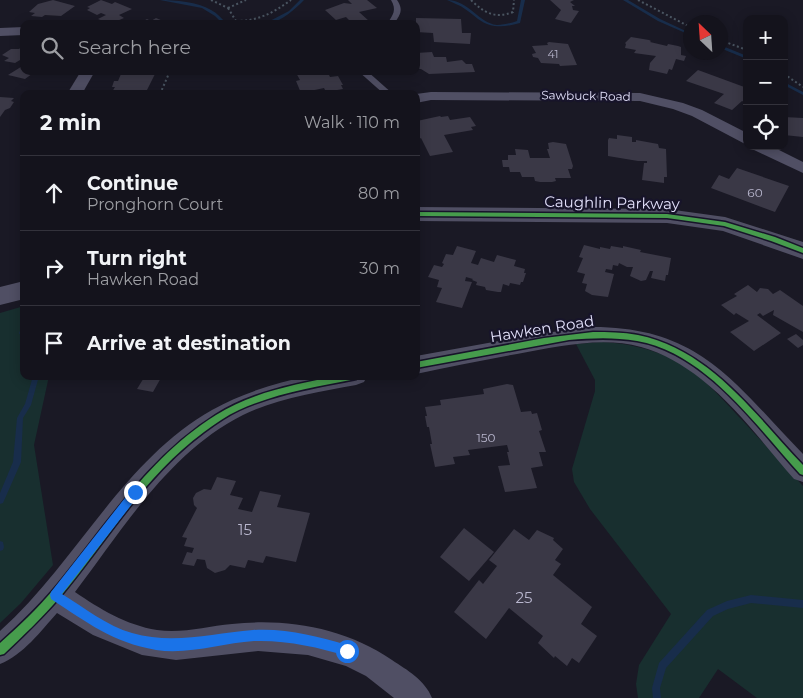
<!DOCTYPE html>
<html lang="en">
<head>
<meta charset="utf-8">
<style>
  body { margin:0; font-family:Montserrat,sans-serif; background:#212029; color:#f1f3f6 }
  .controls { position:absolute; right:15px; top:15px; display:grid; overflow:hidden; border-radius:10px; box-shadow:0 2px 12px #0003 }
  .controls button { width:45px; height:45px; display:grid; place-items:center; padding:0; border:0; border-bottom:1px solid #33323b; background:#14131c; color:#f1f3f6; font:25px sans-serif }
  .compass { position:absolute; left:683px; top:15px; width:45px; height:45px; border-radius:50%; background:#14131c; box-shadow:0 2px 12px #0003; rotate:335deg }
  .stop { position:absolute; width:15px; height:15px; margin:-11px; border:4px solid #1a73e8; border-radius:50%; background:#fff }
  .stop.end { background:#1a73e8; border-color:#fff; box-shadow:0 1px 5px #0008 }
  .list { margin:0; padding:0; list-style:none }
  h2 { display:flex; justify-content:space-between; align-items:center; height:65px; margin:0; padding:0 20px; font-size:21px }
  h2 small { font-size:16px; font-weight:400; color:#9d9ea3 }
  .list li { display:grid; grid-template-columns:32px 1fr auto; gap:15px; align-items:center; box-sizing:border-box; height:75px; padding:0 20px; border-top:1px solid #33323b }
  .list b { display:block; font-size:19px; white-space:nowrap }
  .list p { margin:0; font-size:16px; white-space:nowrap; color:#9d9ea3 }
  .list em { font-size:16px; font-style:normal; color:#9d9ea3 }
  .icon { flex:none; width:28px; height:28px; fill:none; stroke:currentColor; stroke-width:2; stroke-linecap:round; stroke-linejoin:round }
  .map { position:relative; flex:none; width:803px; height:698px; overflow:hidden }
  .search { position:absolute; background:#14131c; box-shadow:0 2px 12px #0003; left:20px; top:20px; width:400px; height:55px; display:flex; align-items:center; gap:12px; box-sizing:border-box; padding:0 18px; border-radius:10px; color:#9d9ea3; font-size:19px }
  .panel { position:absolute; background:#14131c; box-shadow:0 2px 12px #0003; left:20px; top:90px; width:400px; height:290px; border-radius:10px }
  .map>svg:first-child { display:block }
  .green { fill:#182f2f }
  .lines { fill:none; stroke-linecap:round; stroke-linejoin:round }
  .stream { fill:#182d4b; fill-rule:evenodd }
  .building { fill:#3a3846 }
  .path { stroke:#4a5561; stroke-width:2; stroke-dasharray:2 2.5; stroke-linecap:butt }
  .service { fill:#504f64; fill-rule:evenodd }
  .minor { fill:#504f64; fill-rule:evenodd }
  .tertiary { fill:#504f64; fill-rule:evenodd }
  .cycleway-casing { stroke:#17142a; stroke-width:3 }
  .cycleway { fill:#469c4c; fill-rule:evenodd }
  .route { fill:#1a73e8 }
  .labels { text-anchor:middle; stroke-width:4.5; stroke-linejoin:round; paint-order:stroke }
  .far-number-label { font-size:11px; fill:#b9b7ce }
  .far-street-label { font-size:12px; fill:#e3e1fb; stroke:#17142a }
  .number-label { font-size:12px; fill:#b9b7ce }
  .street-label { font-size:15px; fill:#e3e1fb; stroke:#17142a }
  .near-number-label { font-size:15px; fill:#b9b7ce }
</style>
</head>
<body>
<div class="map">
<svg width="803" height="698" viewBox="0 0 803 698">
  <rect width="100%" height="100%" fill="#1a1925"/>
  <g class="green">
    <path d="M24,306V376H49L34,445L53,565L21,603L0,623V313Z"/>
    <path d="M601,342C625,343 648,348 671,358C700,372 721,398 743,421C763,443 783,464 803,486V698H757L718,669L699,698H638L636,684L639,665L671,614L590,509L574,482L572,469L595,391V380L576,344Z"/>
  </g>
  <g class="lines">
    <g class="stream">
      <path d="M160,0C175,0 198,2 211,10C217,13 221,18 226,23L223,24L215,16L202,8Z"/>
      <path d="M300,0H304C294,10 279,24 264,24L289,11Z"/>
      <path d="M447,0C469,0 478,23 497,25C504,25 511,23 517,21L521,0H525L520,23C505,27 492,29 478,19C474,16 470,12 465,9C460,5 453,3 447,0Z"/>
      <path d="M623,0H628L660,19L690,33V35L658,21Z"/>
      <path d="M720,45L747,56V59L720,48Z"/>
      <path d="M784,82L803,92V95L784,85Z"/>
      <path d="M20,331H24V337H22L19,333Z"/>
      <path d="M33,376H39L31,405L23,418L21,462L3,503L0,504V493L13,462L17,418L25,404Z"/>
      <path d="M0,541L3,542L4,547L3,550L0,551Z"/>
      <path d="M751,595L803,600V608L751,603L728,609L713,616L666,668L660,688L661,698H653L652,688L659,663L707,610L727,601Z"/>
    </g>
  </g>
  <g class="building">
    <path d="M53,0L75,6L61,16L45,15L42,17L31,16L35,13L29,12L38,4Z"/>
    <path d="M101,0L112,4L115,2L132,9L119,15L124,18L110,24L98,19L106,15L101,13L97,15L87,10L90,8L87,7Z"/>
    <path d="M348,0H367L377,8L359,12L369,21L353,24L346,17L336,20L325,10L344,3L352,4Z"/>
    <path d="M550,0H574L570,2L575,6H572L573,10L579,11L571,23L555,19L561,10Z"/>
    <path d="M156,18L163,21L157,24H138L147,19L151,21Z"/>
    <path d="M416,18L461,19L462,33H471L470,44L434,42L433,33L416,32Z"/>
    <path d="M631,37L649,40L651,41L650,42L667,46L668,44L678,46L681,47V55L686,56L684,61L676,59L672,70L669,69L667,74L649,70L650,63L656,56L634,53L636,50L625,48L626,44L625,43Z"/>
    <path d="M549,42L568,44L577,65L560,66L559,64L541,63L538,58L533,57L532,54L536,53L532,46L548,45L547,43Z"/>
    <path d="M24,45V61L20,60L15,63L4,61L9,58L2,55L11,49H19Z"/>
    <path d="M432,52L434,57H446L447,62L462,60L466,64H472L475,72L429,74L421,69H416V53Z"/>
    <path d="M24,65V71H36L25,79L8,75Z"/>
    <path d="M698,70L747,88V103L742,101L732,110L714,103L724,94L686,81Z"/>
    <path d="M295,71H331L328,73L330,77L338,76L343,85H341L343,89L326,92L324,88L301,93L296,81L300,80Z"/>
    <path d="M134,73L155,74L146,92L149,94L112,92L115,87H112L114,81H118L121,74Z"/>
    <path d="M0,97L14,98L11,101L14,102L10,108L5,110L0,117Z"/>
    <path d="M440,116L441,117L448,116L450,120L470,117L476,126L471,127L473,130L444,135L453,152L430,156L421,138L419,139L416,135V125H419L417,121Z"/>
    <path d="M784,117L803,118V137L784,135Z"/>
    <path d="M617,135L632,137V142H636V140L658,144L659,148L666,149L667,177H664V183L642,180L644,163H647V161H638L608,156V140L609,138L617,139Z"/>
    <path d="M553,142L566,144L573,166L572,169H568L571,178H555L556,181L552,182H540L535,181L534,177H522L520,172H510L509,167H503L502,160H508V155H516L515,149L528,150L530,158H550L547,149H549L548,143Z"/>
    <path d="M737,168L789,186L775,212L711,188L719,175L729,179Z"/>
    <path d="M584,245L600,249V247L610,249L611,246L623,248V246L641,250L640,252L671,258L668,275H666L665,281L651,278L653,271H650L646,280L641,281L630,276L633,267H627L619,263L618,266L613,265L612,270L606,269L605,272L614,274L608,297L592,295L585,291L587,284L582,283L585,274L577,272L583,258L579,257Z"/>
    <path d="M457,246L476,251L471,263L478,265L481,258L494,262L497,255L516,260L514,266L525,269L524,273H526L523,282H521L520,285L510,283L509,286L503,284L501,292H498L486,290L485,287L476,285L477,282L472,280L473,279L466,277L465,281L472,282L462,308L436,302L442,288L437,287L439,280L428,277L434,265L442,267L444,264L442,263L446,254L453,255Z"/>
    <path d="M748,285L757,292L760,288L768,289L773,294L780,290L803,306V332L773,315L774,310L763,316L760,313L757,315L781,333L754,351L730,332L749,321L736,313L734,315L721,305L737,296L734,294Z"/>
    <path d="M796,334L803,340V345L798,348L787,339Z"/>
    <path d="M145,376H162L153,392L137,389Z"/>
    <path d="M507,384L513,385L521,412L531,411L532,414L537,413L542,430L539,431L546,452H539L543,466L531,468L537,488L505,492L498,466L510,465L507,452H509L507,445L468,450L470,455L453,457L455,464L435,467L430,444H432L429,427H427L425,416H427L425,407L441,405L440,400L484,394L483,389Z"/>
    <path d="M217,477L236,481L230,495L243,498L238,509L252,512L260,491L281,495L277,507L310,513L296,562L266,556L263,563L248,560L245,568L230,565L225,570L215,573L207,568L205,560L197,559L194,566L182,564L187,552L192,553L194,548L184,546L187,538L182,537L197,508L194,505L193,498L196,493L204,489L211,490Z"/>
    <path d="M464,528L494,552L469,581L440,557Z"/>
    <path d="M514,529L529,540L537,530L554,538L553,540L563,549L555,560L561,564L553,575L592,607L581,624L597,636L579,663L572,658L567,666L555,656L554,658L538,643L543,636L509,608L486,639L454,612L479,580L483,584L497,566L489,560Z"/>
  </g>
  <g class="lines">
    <g class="path">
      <path d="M211,0L228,8"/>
      <path d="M471,0C484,13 495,19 513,12L514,0"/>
      <path d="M638,0L690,27"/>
      <path d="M228,8L246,0"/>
      <path d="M228,8L236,21"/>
      <path d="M236,21C258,21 273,13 291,0"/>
      <path d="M720,40L747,50"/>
      <path d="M784,74L803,87"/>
      <path d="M160,94L170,71"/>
    </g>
    <g class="service">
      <path d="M391,0H397C404,10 400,15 394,24H387C393,15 397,10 391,0Z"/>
      <path d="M358,71H367L393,94H384Z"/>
    </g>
    <g class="minor">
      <path d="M24,27V35L0,36V28Z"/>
      <path d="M81,71H95L82,94H67Z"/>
      <path d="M431,92L640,93L683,103L702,110L747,133V145L692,116L673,109L640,101L431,100L416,103V94Z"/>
      <path d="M750,146H771L803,162V173L752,149Z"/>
      <path d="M593,327C701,327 735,384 803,454V482L794,479C764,445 737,407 701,379C683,365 663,353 641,347C601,336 557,347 517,354C483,360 450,367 416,374V356L544,333Z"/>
      <path d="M309,376H367L364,382L356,385C318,392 278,398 243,415C169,452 123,529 75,592C100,609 126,625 157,630C182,634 207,626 232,624C287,618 345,628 392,660C407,670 425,680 432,698H394L366,676L346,666L308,655L258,651L176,660L142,655L93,635L57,613C41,631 23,655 0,664V631C76,563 122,461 212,410C242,393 276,383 309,376Z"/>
    </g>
    <g class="tertiary">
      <path d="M416,207L667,209L725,217L803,242V259L723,231L667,223L416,221Z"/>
      <path d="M24,281V299L0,305V287Z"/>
    </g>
    <g class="cycleway-casing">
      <g id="cycleway">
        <path d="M416,212L667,214L725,222L775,237L803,248V253L771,241L724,226L667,218L416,216Z"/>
        <path d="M593,332C608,332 623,332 638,335C711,350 755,415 803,465V475L800,474C756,426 706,353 637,341C614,337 592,338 569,340L416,368V362L544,338Z"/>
        <path d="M338,376H360L356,379C316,387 276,393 239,410C226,416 215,424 204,432C144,476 107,541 60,597C42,618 23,636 4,654L0,655V643C19,626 37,609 54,589C105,528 147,458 216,415C252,392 297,384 338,376Z"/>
      </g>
    </g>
    <use href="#cycleway" class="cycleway"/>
  </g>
  <path class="route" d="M135,488L140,492L139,495L62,594C85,608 107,626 132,633C174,645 212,633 253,630C286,628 317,636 347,645L351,647L353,651L351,655L347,656C317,647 287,640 254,641C222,643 189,655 156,650C112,642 88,623 51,599L50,595L51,592L132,489Z"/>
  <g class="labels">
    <g class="far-number-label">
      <text x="553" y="58">41</text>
    </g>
    <g class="far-street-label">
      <text transform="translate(586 96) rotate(1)" y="4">Sawbuck Road</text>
    </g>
    <g class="number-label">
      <text x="755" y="197">60</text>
      <text x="486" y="442">150</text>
    </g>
    <g class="street-label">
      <text transform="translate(612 203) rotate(1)" y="5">Caughlin Parkway</text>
      <text transform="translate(542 329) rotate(-9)" y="5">Hawken Road</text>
    </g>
    <g class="near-number-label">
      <text x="245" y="535">15</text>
      <text x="524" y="603">25</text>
    </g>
  </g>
</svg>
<div class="controls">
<button>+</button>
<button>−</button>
<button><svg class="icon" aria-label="locate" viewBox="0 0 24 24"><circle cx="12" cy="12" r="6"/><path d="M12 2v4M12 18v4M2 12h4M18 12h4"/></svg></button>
</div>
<svg class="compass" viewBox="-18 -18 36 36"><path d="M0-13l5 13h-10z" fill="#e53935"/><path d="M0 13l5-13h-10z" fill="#9d9ea3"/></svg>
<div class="stop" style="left:347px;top:651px"></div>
<div class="stop end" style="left:135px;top:492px"></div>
<div class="search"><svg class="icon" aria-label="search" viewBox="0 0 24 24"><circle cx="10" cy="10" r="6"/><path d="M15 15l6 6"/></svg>Search here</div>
<section class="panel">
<h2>2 min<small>Walk · 110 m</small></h2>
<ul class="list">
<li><svg class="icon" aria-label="ahead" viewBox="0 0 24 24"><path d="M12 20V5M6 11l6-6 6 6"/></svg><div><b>Continue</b><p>Pronghorn Court</p></div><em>80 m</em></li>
<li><svg class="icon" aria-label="right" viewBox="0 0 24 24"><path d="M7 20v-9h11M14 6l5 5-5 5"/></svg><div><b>Turn right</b><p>Hawken Road</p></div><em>30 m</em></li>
<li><svg class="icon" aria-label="arrive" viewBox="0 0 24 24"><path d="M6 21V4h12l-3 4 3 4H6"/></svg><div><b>Arrive at destination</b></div></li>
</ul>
</section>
</div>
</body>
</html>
